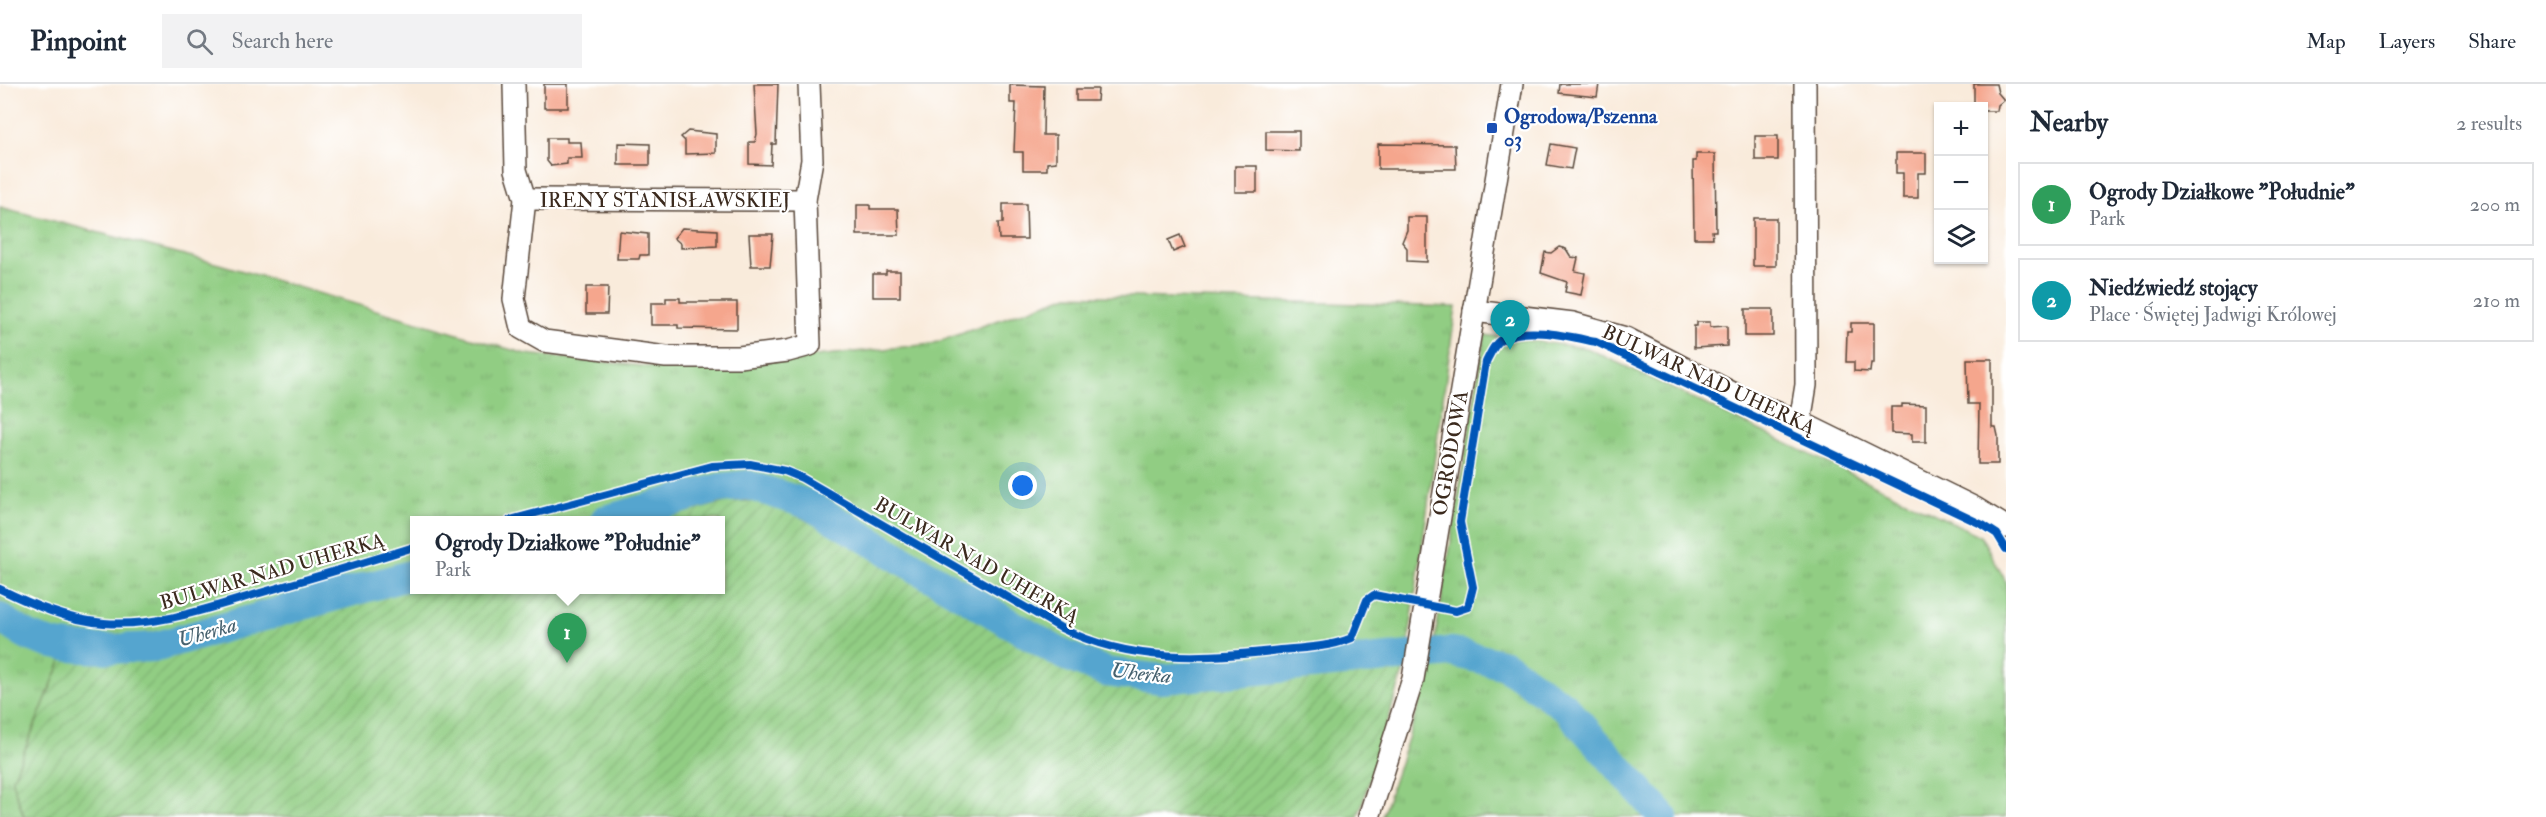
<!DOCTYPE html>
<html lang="en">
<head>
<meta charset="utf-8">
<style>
  body { margin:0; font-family:"IM FELL Double Pica",serif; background:#f2f2f3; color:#1f2937 }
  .controls { position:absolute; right:18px; top:18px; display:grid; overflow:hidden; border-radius:0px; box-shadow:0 2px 4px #0004 }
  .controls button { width:54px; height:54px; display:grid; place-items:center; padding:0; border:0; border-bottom:2px solid #e0e1e3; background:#fff; color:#1f2937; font:30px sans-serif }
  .you { position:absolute; left:1023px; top:402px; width:21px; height:21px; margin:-15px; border:4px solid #fff; border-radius:50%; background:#1a73e8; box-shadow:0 0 0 9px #1a73e833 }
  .badge { display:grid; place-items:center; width:39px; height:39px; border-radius:50%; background:#0b8043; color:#fff; font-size:20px; font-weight:700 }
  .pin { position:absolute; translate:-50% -50px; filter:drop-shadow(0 2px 3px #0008) }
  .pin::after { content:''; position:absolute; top:32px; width:21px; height:18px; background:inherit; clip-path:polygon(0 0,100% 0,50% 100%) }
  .popup { position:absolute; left:410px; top:432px; width:315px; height:78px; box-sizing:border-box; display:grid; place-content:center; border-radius:0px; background:#fff; filter:drop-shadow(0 2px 4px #0005); font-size:20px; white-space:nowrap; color:#747a83 }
  .popup b { font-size:22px; color:#1f2937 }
  .popup::after { content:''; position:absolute; left:50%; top:100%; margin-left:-12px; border:12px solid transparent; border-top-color:#fff }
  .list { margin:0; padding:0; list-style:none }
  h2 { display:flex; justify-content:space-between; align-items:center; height:78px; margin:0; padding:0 24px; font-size:26px }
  h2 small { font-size:20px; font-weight:400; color:#747a83 }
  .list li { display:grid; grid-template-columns:39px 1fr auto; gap:18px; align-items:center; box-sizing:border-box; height:84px; margin:0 12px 12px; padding:0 12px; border:2px solid #e0e1e3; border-radius:0px }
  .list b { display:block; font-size:22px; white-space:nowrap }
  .list p { margin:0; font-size:20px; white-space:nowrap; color:#747a83 }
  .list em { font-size:20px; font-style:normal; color:#747a83 }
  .icon { flex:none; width:33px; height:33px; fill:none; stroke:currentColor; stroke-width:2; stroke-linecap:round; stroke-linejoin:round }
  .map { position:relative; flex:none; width:2006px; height:733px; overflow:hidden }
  header { display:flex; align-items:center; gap:36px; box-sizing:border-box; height:84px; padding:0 30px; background:#fff; border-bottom:2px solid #e0e1e3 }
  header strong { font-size:28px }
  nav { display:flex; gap:33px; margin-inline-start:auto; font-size:21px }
  .search { width:420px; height:54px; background:#f2f2f3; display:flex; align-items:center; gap:15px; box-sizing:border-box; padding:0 21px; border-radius:0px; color:#747a83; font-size:22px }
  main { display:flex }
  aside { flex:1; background:#fff }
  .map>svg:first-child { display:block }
  .grass { fill:url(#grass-tufts); stroke:#667c50; stroke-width:1.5 }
  .garden { fill:url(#garden-furrows); stroke:#667c50; stroke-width:1.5 }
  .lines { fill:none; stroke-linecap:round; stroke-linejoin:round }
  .river { stroke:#54a5cf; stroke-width:30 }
  .building { fill:#f5a68d }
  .minor-casing { stroke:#58473a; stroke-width:24 }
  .minor { stroke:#fff; stroke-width:21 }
  .cycleway-casing { stroke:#fff; stroke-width:11 }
  .cycleway { stroke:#0057b8; stroke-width:8 }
  .transit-dot { fill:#1a4fb4; stroke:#fff; stroke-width:2 }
  .labels { text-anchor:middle; stroke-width:4.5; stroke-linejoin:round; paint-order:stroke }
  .transit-label { font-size:20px; font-weight:bold; fill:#164399; stroke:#fff; text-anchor:start }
  .street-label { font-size:20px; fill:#3b2a1e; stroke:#fff }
  .water-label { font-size:21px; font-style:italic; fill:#46616e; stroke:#fff }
</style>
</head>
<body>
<header>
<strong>Pinpoint</strong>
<div class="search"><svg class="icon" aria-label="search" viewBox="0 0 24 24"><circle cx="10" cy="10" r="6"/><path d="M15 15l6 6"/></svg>Search here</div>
<nav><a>Map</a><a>Layers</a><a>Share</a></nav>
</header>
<main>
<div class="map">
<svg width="2006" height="733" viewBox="0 0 2006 733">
  <defs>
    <pattern id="grass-tufts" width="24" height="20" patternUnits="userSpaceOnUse" patternTransform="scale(1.5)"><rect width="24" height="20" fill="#91cd83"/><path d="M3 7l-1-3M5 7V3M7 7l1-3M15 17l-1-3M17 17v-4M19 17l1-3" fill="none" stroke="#7eb071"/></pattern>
    <pattern id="garden-furrows" width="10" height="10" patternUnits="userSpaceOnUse" patternTransform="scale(1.5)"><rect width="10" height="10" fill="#91cd83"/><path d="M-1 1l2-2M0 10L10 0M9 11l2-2" fill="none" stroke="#7eb071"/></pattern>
  </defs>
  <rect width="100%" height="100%" fill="#fff"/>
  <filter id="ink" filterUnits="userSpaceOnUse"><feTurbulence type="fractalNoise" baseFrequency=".0167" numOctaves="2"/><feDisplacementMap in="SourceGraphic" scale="12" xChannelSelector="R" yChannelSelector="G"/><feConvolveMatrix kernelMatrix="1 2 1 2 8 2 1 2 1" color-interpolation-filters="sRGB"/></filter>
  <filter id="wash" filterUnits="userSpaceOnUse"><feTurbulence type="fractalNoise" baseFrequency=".008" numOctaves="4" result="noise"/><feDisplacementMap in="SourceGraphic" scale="24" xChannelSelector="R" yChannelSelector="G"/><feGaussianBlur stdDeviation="1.35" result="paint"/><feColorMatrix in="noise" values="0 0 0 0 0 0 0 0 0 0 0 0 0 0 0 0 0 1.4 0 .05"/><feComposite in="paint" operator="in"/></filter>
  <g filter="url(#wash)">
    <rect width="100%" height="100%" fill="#f9ebdb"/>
    <g class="grass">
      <path d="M0,123L219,180L526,270L681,286L932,260L1069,211L1456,223L1405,582L1118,603L771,417H729L657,436H414V503L156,574L111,575L65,568L12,697L24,733H0V534L53,562L0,529Z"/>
      <path d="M1485,251L1587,264L1981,452L2006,498V733H1382L1429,591Z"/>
    </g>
    <path class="garden" d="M729,417H771L1118,603L1405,582L1358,733H24L12,697L65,568L111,575L156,574L414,503V506H720V436H657Z"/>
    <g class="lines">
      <g class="river">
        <path d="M605,436L720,404L748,401L808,420L1062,570L1106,588L1162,595L1452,568L1505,581L1565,623L1663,733"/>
        <path d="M0,534C11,541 24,551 37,555C68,568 121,565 154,563L414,490"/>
      </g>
    </g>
    <g id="blocks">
      <g class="building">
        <rect x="544" y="0" width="24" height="24"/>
        <path d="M754,0H778L776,60H772L771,81L749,80V58H755L757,50Z"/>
        <path d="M1560,0H1599L1597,13L1559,9Z"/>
        <path d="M1974,0H1996L1998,9L2004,16L1998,21L1997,27H1983V22H1974Z"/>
        <path d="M1010,1L1044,2L1043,51H1056V78L1047,79V86H1023V68H1014L1016,19H1010Z"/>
        <path d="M1076,5H1098L1097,17H1076Z"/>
        <path d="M688,47L716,50V69L685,70V57L681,53Z"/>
        <path d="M1266,47H1299V67L1266,66Z"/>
        <rect x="1755" y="52" width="23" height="24"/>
        <path d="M547,54H567V58H581L582,74H567V80L551,82L547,77Z"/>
        <path d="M618,59L650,60V81H618Z"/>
        <path d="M1378,60L1455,61L1456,85H1378Z"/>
        <path d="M1551,60L1575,64L1571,85L1547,81Z"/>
        <path d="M1896,69H1926V89H1918V114H1903V89H1896Z"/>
        <path d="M1696,70H1715L1716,147H1712L1713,154H1694L1693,77H1696Z"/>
        <rect x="1235" y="82" width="22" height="26"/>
        <path d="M1003,120H1026L1027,155H999L998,139H1003Z"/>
        <path d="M857,121H870V125H898L899,151H857Z"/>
        <path d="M1407,133H1427V178L1407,177V164L1402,158L1407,146Z"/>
        <rect x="1753" y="134" width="23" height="48"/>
        <path d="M682,144L717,146V162L681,164V160L674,154Z"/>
        <path d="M619,147L648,150V171H640L639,175H617Z"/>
        <path d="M749,150H773L770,182H751Z"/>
        <path d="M1180,151L1185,163L1173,168L1168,156Z"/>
        <path d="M1559,163L1566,165L1571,173L1578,174L1575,187L1585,189L1581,211L1565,208L1567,198L1541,189L1545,168L1551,169Z"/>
        <path d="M886,187H900V213H873V190H886Z"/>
        <path d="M586,203H608L607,230H586Z"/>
        <path d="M666,214H680V218H737V245L678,244V241H651V219H666Z"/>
        <rect x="1745" y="225" width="28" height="27"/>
        <path d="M1697,238H1710V243L1727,242V262L1694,264V242H1697Z"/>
        <path d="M1851,239H1874V279H1871L1870,288L1854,287V278H1846L1847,248H1851Z"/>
        <path d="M1967,275H1992V343H1996L1998,352V380H1978L1979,320H1968Z"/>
        <path d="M1902,320L1926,321V358H1912V350L1891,349V323H1902Z"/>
      </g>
    </g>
  </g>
  <g filter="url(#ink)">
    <use href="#blocks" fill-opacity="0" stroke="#58473a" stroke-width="1.5"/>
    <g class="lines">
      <g class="minor-casing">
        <g id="minor">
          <path d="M514,0L516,86L525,115L514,215L521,244L544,257L666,273H739L788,267L810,261L805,116L812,76L809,0"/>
          <path d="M525,115L805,116"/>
          <path d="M1474,227L1573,239L1626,254L1748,317L1800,338L1975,424L2006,443"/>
          <path d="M1800,338L1806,301L1805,0"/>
          <path d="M1369,733L1413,595L1512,0"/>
        </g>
      </g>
      <use href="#minor" class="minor"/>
      <g class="cycleway-casing">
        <g id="cycleway">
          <path d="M510,436L712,382L750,380L785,387L802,394L1061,544C1131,579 1205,575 1280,566C1304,564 1330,563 1352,554L1367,516L1374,511L1456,527L1468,523L1473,503L1460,438L1486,278C1490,270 1494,260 1502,255C1526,241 1571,253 1596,258L1983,441L1997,450L2006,465"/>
          <path d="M0,505C33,521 67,536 104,539C158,543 209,524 260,509C312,494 363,479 414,463"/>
        </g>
      </g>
      <use href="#cycleway" class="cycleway"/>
    </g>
  </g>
  <rect class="transit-dot" x="1486" y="38" width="12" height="12" rx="3"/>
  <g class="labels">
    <g class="transit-label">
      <text x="1504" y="39">Ogrodowa/Pszenna<tspan x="1504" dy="23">03</tspan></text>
    </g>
    <g class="street-label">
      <text x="665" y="123">IRENY STANISŁAWSKIEJ</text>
      <text transform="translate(1709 295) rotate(25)" y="7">BULWAR NAD UHERKĄ</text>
      <text transform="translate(1450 369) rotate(-80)" y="7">OGRODOWA</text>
      <text transform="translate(977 476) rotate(30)" y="7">BULWAR NAD UHERKĄ</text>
      <text transform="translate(272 487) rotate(-16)" y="7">BULWAR NAD UHERKĄ</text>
    </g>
    <g class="water-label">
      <text transform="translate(207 548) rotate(-16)" y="7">Uherka</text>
      <text transform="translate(1141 589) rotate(6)" y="7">Uherka</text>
    </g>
  </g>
</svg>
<div class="controls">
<button>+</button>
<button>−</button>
<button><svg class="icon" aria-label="layers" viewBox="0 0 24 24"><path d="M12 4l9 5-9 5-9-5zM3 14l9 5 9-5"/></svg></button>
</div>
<div class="you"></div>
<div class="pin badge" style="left:567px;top:579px;background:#2e9e5b">1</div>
<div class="popup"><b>Ogrody Działkowe &quot;Południe&quot;</b>Park</div>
<div class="pin badge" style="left:1510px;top:266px;background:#0f9aa8">2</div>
</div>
<aside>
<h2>Nearby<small>2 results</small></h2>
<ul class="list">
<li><span class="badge" style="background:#2e9e5b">1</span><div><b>Ogrody Działkowe &quot;Południe&quot;</b><p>Park</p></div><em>200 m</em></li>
<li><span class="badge" style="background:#0f9aa8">2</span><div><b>Niedźwiedź stojący</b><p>Place · Świętej Jadwigi Królowej</p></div><em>210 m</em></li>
</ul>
</aside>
</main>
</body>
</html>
